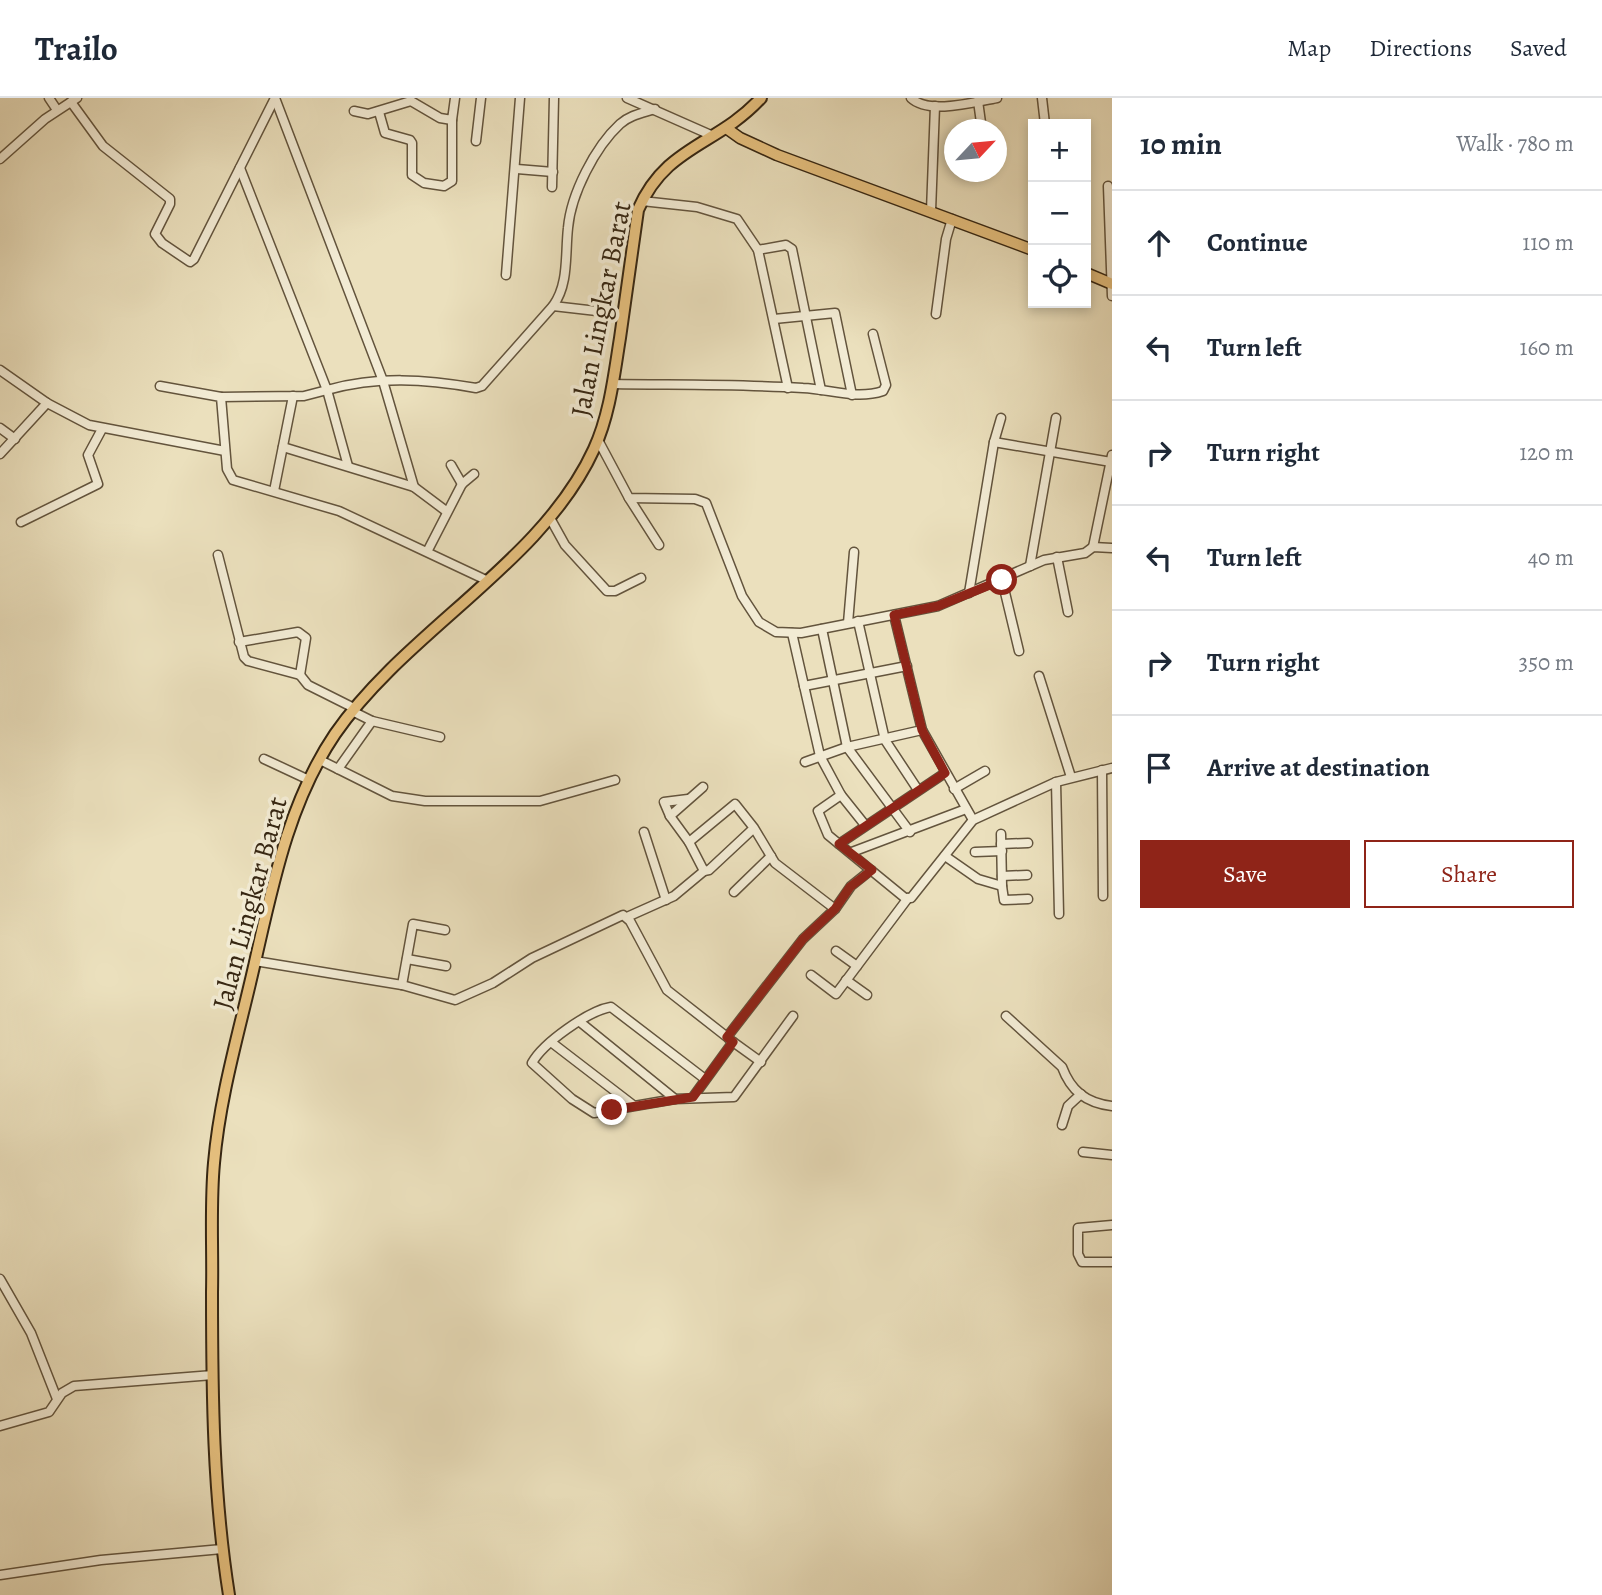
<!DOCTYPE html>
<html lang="en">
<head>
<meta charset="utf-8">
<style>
  body { margin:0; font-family:Alegreya,serif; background:#f6f6f7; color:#1f2937 }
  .controls { position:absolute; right:21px; top:21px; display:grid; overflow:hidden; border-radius:0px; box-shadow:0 4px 10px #0003 }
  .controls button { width:63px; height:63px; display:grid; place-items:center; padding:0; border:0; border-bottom:2px solid #e0e1e3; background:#fff; color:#1f2937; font:35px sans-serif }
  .compass { position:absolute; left:944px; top:21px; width:63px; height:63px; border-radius:50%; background:#fff; box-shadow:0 4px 10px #0003; rotate:64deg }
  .stop { position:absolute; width:21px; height:21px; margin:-16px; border:5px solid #8f2418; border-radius:50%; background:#fff }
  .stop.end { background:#8f2418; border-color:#fff; box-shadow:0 2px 7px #0008 }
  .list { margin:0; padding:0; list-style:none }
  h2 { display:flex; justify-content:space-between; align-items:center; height:91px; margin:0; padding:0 28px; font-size:30px }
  h2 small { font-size:23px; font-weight:400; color:#747a83 }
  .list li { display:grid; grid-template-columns:46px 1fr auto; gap:21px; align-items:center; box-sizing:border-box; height:105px; padding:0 28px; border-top:2px solid #e0e1e3 }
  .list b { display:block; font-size:26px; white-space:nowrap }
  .list em { font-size:23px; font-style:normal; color:#747a83 }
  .actions { display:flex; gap:14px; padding:21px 28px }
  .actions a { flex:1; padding:16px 0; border:2px solid #8f2418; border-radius:0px; text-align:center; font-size:24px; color:#8f2418 }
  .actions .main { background:#8f2418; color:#fff }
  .icon { flex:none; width:38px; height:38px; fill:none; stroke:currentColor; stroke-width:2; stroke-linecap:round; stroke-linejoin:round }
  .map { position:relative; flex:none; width:1112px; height:1497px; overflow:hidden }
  header { display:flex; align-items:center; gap:42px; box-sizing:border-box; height:98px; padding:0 35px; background:#fff; border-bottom:2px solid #e0e1e3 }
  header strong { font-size:33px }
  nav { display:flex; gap:38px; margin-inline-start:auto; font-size:24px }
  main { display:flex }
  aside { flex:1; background:#fff }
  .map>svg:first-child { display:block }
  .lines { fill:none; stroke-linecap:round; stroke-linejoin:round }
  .minor-casing { stroke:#63543d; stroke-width:11 }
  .major-casing { stroke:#362612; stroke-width:13 }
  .highway-casing { stroke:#362612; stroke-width:14 }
  .minor { stroke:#f2ebd4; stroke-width:8 }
  .major { stroke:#e6c07e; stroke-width:10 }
  .highway { stroke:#e6c07e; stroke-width:10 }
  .route { stroke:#8f2418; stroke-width:9 }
  .labels { text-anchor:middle; stroke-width:7; stroke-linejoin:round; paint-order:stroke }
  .street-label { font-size:28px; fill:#362612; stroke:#f2ebd4 }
</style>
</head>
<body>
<header>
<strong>Trailo</strong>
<nav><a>Map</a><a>Directions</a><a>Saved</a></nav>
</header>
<main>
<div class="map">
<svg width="1112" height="1497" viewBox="0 0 1112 1497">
  <rect width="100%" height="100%" fill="#ebe0bd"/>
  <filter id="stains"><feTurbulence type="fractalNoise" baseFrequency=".00286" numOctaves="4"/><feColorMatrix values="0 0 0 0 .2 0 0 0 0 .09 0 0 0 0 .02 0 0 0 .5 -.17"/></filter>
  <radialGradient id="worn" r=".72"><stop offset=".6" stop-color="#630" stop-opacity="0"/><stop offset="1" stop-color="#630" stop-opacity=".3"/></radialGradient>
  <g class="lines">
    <g class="minor-casing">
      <g id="minor">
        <path d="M49,0L57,12"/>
        <path d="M275,0L383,283L414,389"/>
        <path d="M627,0L713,38"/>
        <path d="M911,0C929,17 974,4 997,0"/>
        <path d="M1042,0L1045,26"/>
        <path d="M978,3L982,32"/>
        <path d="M71,4L103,48L170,101V106L155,136L162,145L190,164L194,161L275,0"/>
        <path d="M354,13L368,16L411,3L440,20L452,22L455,0"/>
        <path d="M379,14L385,35L410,42L412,45V77L424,85L444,88L452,83V22"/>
        <path d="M476,43L481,0"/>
        <path d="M0,61L45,21L77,0"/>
        <path d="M240,70L327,292C378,278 425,281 476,290L482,288L553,208L623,216"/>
        <path d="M517,71L553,74"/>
        <path d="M1108,88L1112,198"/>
        <path d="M552,89L554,0"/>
        <path d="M642,103L697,109L737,121L758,152"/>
        <path d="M931,113L935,8"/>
        <path d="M506,177L520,0"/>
        <path d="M553,208C569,186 565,157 568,130C571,96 595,49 620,26C630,17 643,15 655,11"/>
        <path d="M936,216L946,141L952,121"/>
        <path d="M774,221L835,215L852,297"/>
        <path d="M0,272L47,305L89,327L225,353"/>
        <path d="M613,286C676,287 739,286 803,290C829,291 856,302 883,293L886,287L873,236"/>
        <path d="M160,288L221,299L227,371L233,382L339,413L486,482"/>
        <path d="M788,290L758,152L786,147L792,151L821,292"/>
        <path d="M221,299L304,298L327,292L348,368"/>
        <path d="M0,330L15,341"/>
        <path d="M598,342L629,400L695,401L706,405L742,498L759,524L776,534L801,535L938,508L1044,462L1085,455L1093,449L1112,450"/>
        <path d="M994,344L1001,320"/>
        <path d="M283,349L414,389L446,413"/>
        <path d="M0,356L47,305"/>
        <path d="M451,367L462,386"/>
        <path d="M274,393L293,298"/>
        <path d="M629,400L659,447"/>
        <path d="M550,420L565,447L607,493H615L641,480"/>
        <path d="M21,424L98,386L88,357L102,331"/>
        <path d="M1093,449L1112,357"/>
        <path d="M428,452L462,386L474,376"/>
        <path d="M218,457L244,559L248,563L300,577L308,587L354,610"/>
        <path d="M1057,459L1068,514"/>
        <path d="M1030,468L1056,320"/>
        <path d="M1002,482L1019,553"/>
        <path d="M969,495L994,344L1111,364"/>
        <path d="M894,517L922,632L973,722"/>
        <path d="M858,523L885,642L918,692"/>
        <path d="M848,525L854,454"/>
        <path d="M822,531L847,649L910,734"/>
        <path d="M792,535L820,658L841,697L865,727"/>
        <path d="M239,544L298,534L306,540L300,577"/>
        <path d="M1039,578L1071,679"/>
        <path d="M804,588L907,568"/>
        <path d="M372,623L440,639"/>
        <path d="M264,661L309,682"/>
        <path d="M320,662L392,698L425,703H540L615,682"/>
        <path d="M805,664L847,649L922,632"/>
        <path d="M338,671L372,623L352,613"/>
        <path d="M1102,672L1103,798"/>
        <path d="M945,675L839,746L905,800H911L973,722L1056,684L1112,670"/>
        <path d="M1056,684L1059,816"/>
        <path d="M954,691L985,673"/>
        <path d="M670,718L664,704L688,701"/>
        <path d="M754,730L709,772L704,773L689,744L735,706L754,730L775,765L835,811"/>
        <path d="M644,734L666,802"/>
        <path d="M689,744L670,718L703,689"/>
        <path d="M839,746L828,737L818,713L841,697"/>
        <path d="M1001,746L1028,745"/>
        <path d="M852,754L966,711"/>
        <path d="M975,754L1002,753"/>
        <path d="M945,758L978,781L1002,788L1001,736"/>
        <path d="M1002,778L1027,777"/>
        <path d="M1002,788L1004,802L1028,801"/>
        <path d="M734,794L771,758"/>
        <path d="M627,819L674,798L704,773"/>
        <path d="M836,853L857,868"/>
        <path d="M407,861L446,868"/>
        <path d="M255,863L402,887L455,902L493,885L532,860L623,817L630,823L667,892L727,939L803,841L835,811L851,788L871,772"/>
        <path d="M811,877L836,896L908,800"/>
        <path d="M846,882L867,897"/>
        <path d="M402,887L413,826L445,832"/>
        <path d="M1006,918L1062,969C1071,993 1086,1005 1112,1008"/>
        <path d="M580,924L675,1001"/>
        <path d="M729,941L761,964"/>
        <path d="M551,944L633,1007"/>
        <path d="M705,981L611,909C588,913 543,945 532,965L572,1001L594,1015L675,1001L734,999L793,918"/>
        <path d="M693,999L733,944"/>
        <path d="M1062,1027L1068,1008L1081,996"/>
        <path d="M1083,1054L1112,1057"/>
        <path d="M1112,1127L1078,1130V1156L1082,1164H1112"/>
        <path d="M0,1181L31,1235L57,1301"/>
        <path d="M0,1328L49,1314L62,1295L74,1288L213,1277"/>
        <path d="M0,1477L101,1462L222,1451"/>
      </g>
    </g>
    <g class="major-casing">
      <g id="major">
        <path d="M726,30L740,40L777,57L1033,152"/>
        <path d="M1086,175L1112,186"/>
      </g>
    </g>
    <g class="highway-casing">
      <path id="highway" d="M229,1497C213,1396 212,1296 212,1194C213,1151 210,1108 214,1065C220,996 240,931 255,864C273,785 289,704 335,636C407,532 542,465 594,351C610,316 614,277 620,240C626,197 632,155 638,112C666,47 717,48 761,0"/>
    </g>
    <use href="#minor" class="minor"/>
    <use href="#major" class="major"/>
    <use href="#highway" class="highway"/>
  </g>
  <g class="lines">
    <path class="route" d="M612,1012L693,999L733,944L727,939L803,841L835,811L850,789L872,772L839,746L945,675L922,632L894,517L938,508L1002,482"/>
  </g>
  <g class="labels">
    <g class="street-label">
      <text transform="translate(600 211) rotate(-79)" y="10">Jalan Lingkar Barat</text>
      <text transform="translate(249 805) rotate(-75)" y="10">Jalan Lingkar Barat</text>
    </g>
  </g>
  <rect width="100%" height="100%" filter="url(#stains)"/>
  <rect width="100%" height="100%" fill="url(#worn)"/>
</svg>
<div class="controls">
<button>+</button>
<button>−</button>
<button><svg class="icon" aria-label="locate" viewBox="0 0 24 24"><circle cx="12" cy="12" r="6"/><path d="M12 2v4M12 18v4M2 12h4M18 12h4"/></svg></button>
</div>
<svg class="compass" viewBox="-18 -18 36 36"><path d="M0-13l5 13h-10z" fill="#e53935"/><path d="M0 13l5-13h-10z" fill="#747a83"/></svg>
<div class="stop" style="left:1002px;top:482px"></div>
<div class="stop end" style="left:612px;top:1012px"></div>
</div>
<aside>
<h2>10 min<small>Walk · 780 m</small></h2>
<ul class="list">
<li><svg class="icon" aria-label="ahead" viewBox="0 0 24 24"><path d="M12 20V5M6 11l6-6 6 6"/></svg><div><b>Continue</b></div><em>110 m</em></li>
<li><svg class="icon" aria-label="left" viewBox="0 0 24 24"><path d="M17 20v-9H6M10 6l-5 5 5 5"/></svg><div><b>Turn left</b></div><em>160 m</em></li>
<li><svg class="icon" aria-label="right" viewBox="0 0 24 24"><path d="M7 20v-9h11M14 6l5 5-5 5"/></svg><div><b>Turn right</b></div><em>120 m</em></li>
<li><svg class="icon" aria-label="left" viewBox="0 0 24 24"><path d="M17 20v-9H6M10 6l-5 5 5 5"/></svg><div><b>Turn left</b></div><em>40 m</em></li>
<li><svg class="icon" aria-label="right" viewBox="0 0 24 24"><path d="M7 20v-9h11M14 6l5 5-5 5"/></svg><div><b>Turn right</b></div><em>350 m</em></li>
<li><svg class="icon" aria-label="arrive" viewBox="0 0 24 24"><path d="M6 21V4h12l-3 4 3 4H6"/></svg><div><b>Arrive at destination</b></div></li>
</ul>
<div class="actions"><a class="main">Save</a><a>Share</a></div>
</aside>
</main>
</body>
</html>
